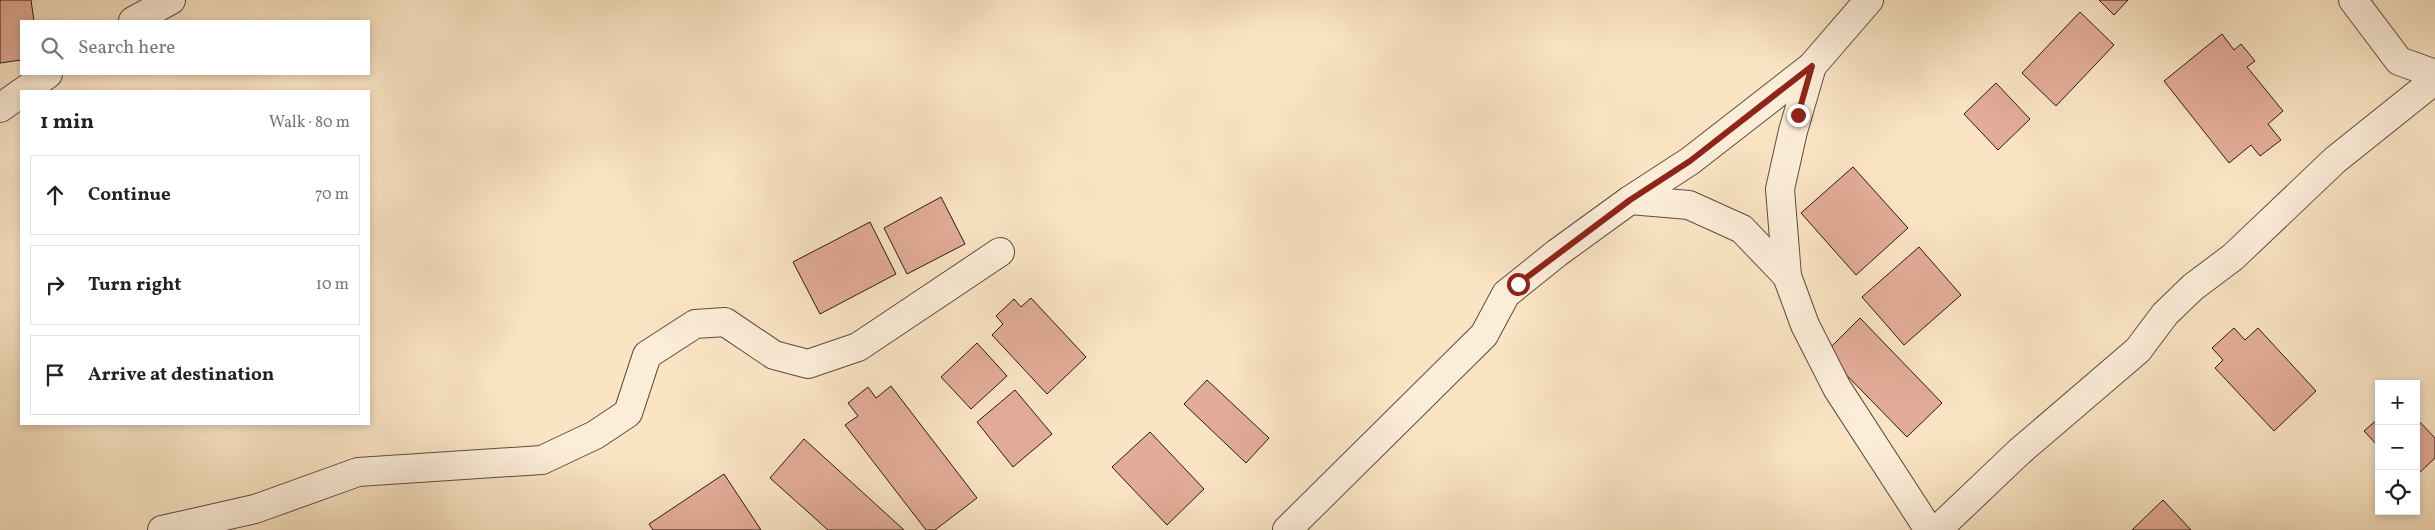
<!DOCTYPE html>
<html lang="en">
<head>
<meta charset="utf-8">
<style>
  body { margin:0; font-family:Vollkorn,serif; background:#f2f2f2; color:#222 }
  .controls { position:absolute; right:15px; bottom:15px; display:grid; overflow:hidden; border-radius:0px; box-shadow:0 2px 8px #0003 }
  .controls button { width:45px; height:45px; display:grid; place-items:center; padding:0; border:0; border-bottom:1px solid #e0e0e0; background:#fff; color:#222; font:25px sans-serif }
  .stop { position:absolute; width:15px; height:15px; margin:-11px; border:4px solid #8f2418; border-radius:50%; background:#fff }
  .stop.end { background:#8f2418; border-color:#fff; box-shadow:0 1px 5px #0008 }
  .list { margin:0; padding:0; list-style:none }
  h2 { display:flex; justify-content:space-between; align-items:center; height:65px; margin:0; padding:0 20px; font-size:21px }
  h2 small { font-size:16px; font-weight:400; color:#767676 }
  .list li { display:grid; grid-template-columns:32px 1fr auto; gap:15px; align-items:center; box-sizing:border-box; height:80px; margin:0 10px 10px; padding:0 10px; border:1px solid #e0e0e0; border-radius:0px }
  .list b { display:block; font-size:19px; white-space:nowrap }
  .list em { font-size:16px; font-style:normal; color:#767676 }
  .icon { flex:none; width:28px; height:28px; fill:none; stroke:currentColor; stroke-width:2; stroke-linecap:round; stroke-linejoin:round }
  .map { position:relative; flex:none; width:2435px; height:530px; overflow:hidden }
  .search { position:absolute; background:#fff; box-shadow:0 2px 8px #0003; left:20px; top:20px; width:350px; height:55px; display:flex; align-items:center; gap:12px; box-sizing:border-box; padding:0 18px; border-radius:0px; color:#767676; font-size:19px }
  .panel { position:absolute; background:#fff; box-shadow:0 2px 8px #0003; left:20px; top:90px; width:350px; height:335px; border-radius:0px }
  .map>svg:first-child { display:block }
  .building { fill:#e3ac99; stroke:#281b11 }
  .lines { fill:none; stroke-linecap:round; stroke-linejoin:round }
  .minor-casing { stroke:#5c4d3e; stroke-width:30 }
  .minor { stroke:#fcedd9; stroke-width:28 }
  .route { stroke:#8f2418; stroke-width:6 }
</style>
</head>
<body>
<div class="map">
<svg width="2435" height="530" viewBox="0 0 2435 530">
  <rect width="100%" height="100%" fill="#fae4c4"/>
  <filter id="stains"><feTurbulence type="fractalNoise" baseFrequency=".004" numOctaves="4"/><feColorMatrix values="0 0 0 0 .2 0 0 0 0 .09 0 0 0 0 .02 0 0 0 .5 -.17"/></filter>
  <radialGradient id="worn" r=".72"><stop offset=".6" stop-color="#630" stop-opacity="0"/><stop offset="1" stop-color="#630" stop-opacity=".3"/></radialGradient>
  <g class="building">
    <path d="M0,0H31L34,21H21V60L0,63Z"/>
    <path d="M2099,0H2128L2114,15Z"/>
    <path d="M2080,12L2114,45L2056,106L2022,73Z"/>
    <path d="M2222,34L2234,50L2241,44L2255,61L2247,67L2283,111L2268,124L2281,140L2260,156L2251,145L2229,163L2164,81Z"/>
    <path d="M1996,83L2030,119L1998,150L1964,114Z"/>
    <path d="M1853,167L1908,228L1856,275L1801,213Z"/>
    <path d="M941,197L965,244L907,274L884,228Z"/>
    <path d="M870,222L896,274L820,314L793,262Z"/>
    <path d="M1919,247L1961,295L1904,345L1862,297Z"/>
    <path d="M1031,298L1086,357L1047,394L992,335L1003,324L996,316L1014,299L1021,307Z"/>
    <path d="M1860,318L1942,403L1907,437L1825,353Z"/>
    <path d="M2234,328L2245,340L2258,328L2316,391L2274,431L2215,368L2223,360L2212,348Z"/>
    <path d="M977,343L1007,376L971,409L941,377Z"/>
    <path d="M1207,380L1269,438L1246,463L1184,404Z"/>
    <path d="M891,386L977,498L935,530H926L845,425L858,416L848,403L868,387L876,398Z"/>
    <path d="M1015,390L1052,434L1013,467L977,422Z"/>
    <path d="M2379,418V447L2364,431Z"/>
    <path d="M2416,418L2435,438V458L2416,476Z"/>
    <path d="M1150,432L1204,489L1167,525L1112,467Z"/>
    <path d="M804,439L904,530H828L770,478Z"/>
    <path d="M724,474L761,530H653L649,524Z"/>
    <path d="M2163,500L2191,530H2132Z"/>
  </g>
  <g class="lines">
    <g class="minor-casing">
      <g id="minor">
        <path d="M2353,0L2399,61L2435,74"/>
        <path d="M133,21L171,0"/>
        <path d="M1812,66L1793,131L1780,189L1787,276L1805,325L1837,388L1929,530"/>
        <path d="M24,91L48,74"/>
        <path d="M0,108L21,93"/>
        <path d="M1630,200L1689,205L1742,229L1787,276"/>
        <path d="M162,530L255,509L358,472L542,460L595,435L628,413L647,355L695,324L725,322L774,355L808,364L858,347L1000,252"/>
        <path d="M1287,530L1484,335L1506,294L1557,253L1630,200L1690,161L1812,66L1869,0"/>
        <path d="M1937,530L2019,452L2138,350L2165,314L2193,287L2233,257L2335,160L2435,80"/>
      </g>
    </g>
    <use href="#minor" class="minor"/>
  </g>
  <g class="lines">
    <path class="route" d="M1518,284L1630,200L1690,161L1812,66L1798,115"/>
  </g>
  <rect width="100%" height="100%" filter="url(#stains)"/>
  <rect width="100%" height="100%" fill="url(#worn)"/>
</svg>
<div class="controls">
<button>+</button>
<button>−</button>
<button><svg class="icon" aria-label="locate" viewBox="0 0 24 24"><circle cx="12" cy="12" r="6"/><path d="M12 2v4M12 18v4M2 12h4M18 12h4"/></svg></button>
</div>
<div class="stop" style="left:1518px;top:284px"></div>
<div class="stop end" style="left:1798px;top:115px"></div>
<div class="search"><svg class="icon" aria-label="search" viewBox="0 0 24 24"><circle cx="10" cy="10" r="6"/><path d="M15 15l6 6"/></svg>Search here</div>
<section class="panel">
<h2>1 min<small>Walk · 80 m</small></h2>
<ul class="list">
<li><svg class="icon" aria-label="ahead" viewBox="0 0 24 24"><path d="M12 20V5M6 11l6-6 6 6"/></svg><div><b>Continue</b></div><em>70 m</em></li>
<li><svg class="icon" aria-label="right" viewBox="0 0 24 24"><path d="M7 20v-9h11M14 6l5 5-5 5"/></svg><div><b>Turn right</b></div><em>10 m</em></li>
<li><svg class="icon" aria-label="arrive" viewBox="0 0 24 24"><path d="M6 21V4h12l-3 4 3 4H6"/></svg><div><b>Arrive at destination</b></div></li>
</ul>
</section>
</div>
</body>
</html>
